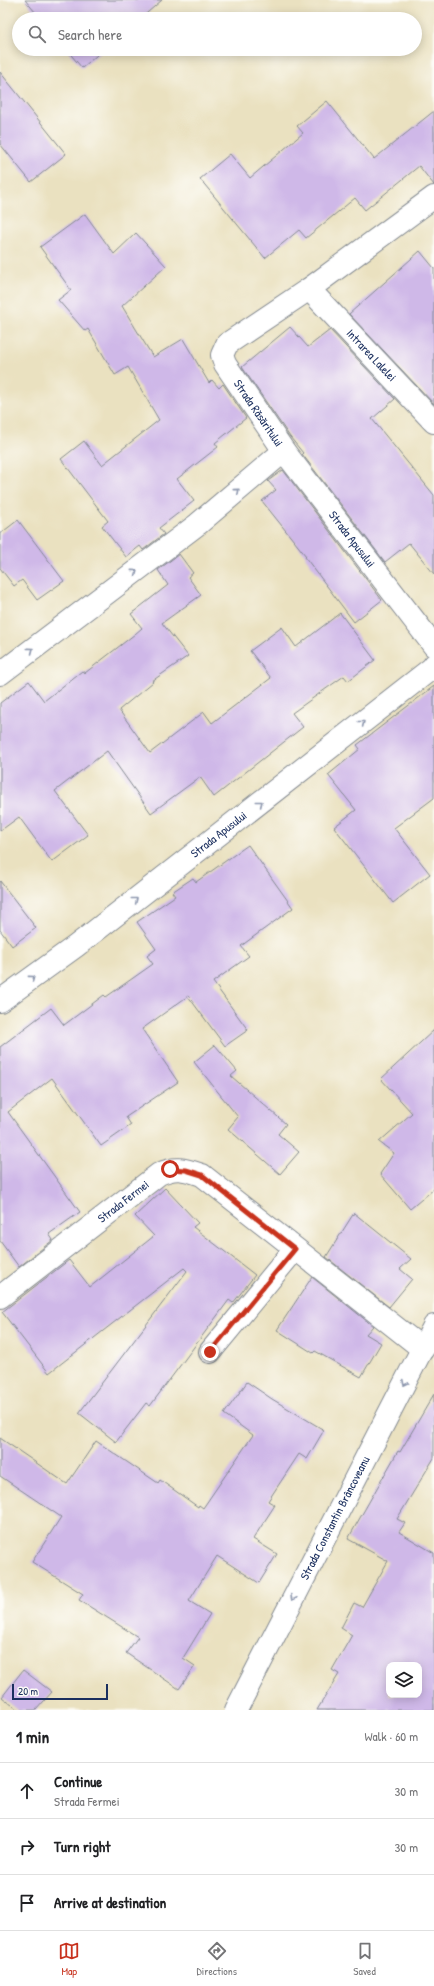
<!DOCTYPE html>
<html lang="en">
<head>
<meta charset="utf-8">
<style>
  body { margin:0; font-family:"Patrick Hand",sans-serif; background:#f6f6f6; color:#202124 }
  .controls { position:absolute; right:12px; bottom:12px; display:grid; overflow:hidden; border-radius:8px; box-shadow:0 2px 10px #0003 }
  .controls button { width:36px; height:36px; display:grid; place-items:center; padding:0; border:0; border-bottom:1px solid #e0e0e0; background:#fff; color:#202124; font:20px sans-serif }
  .scale { position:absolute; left:12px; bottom:10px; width:96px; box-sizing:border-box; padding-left:4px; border:2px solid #1b2f5e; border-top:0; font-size:11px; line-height:14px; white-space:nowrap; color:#1b2f5e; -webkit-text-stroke:3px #fdfcf7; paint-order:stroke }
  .stop { position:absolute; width:12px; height:12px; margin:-9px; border:3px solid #c8321e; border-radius:50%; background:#fff }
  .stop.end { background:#c8321e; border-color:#fff; box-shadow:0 1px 4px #0008 }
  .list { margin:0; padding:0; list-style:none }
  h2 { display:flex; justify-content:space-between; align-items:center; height:52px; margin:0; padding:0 16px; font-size:17px }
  h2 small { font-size:13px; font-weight:400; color:#757577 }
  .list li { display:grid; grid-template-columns:26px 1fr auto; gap:12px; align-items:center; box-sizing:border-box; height:56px; padding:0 16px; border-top:1px solid #e0e0e0 }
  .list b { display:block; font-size:15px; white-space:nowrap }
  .list p { margin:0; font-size:13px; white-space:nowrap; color:#757577 }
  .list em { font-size:13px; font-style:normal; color:#757577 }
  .icon { flex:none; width:22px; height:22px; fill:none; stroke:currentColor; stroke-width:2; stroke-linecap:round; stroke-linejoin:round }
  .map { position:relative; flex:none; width:434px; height:1710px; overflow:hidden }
  .search { position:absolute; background:#fff; box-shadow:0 2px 10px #0003; left:12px; right:12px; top:12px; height:44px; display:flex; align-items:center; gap:10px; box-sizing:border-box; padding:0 14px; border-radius:22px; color:#757577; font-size:15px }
  .sheet { height:220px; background:#fff }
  nav { display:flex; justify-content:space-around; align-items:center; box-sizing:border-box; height:56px; border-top:1px solid #e0e0e0; background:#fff; font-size:11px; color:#757577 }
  nav a { display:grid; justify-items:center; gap:2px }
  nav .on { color:#c8321e }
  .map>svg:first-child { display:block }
  .building { fill:#cfb8e8; fill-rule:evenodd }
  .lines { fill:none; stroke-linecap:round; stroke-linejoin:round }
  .street-casing { stroke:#82888f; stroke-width:24 }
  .street { stroke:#fff; stroke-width:22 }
  .oneway { stroke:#8d97ae }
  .route { stroke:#c8321e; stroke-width:5 }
  .labels { text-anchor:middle; stroke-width:3; stroke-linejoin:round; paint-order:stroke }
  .street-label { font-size:12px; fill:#1b2f5e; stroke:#fdfcf7 }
</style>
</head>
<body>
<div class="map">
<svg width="434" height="1710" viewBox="0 0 434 1710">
  <rect width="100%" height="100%" fill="#fdfcf7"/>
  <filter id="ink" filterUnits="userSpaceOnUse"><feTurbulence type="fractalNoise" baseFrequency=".025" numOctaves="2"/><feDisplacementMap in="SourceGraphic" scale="8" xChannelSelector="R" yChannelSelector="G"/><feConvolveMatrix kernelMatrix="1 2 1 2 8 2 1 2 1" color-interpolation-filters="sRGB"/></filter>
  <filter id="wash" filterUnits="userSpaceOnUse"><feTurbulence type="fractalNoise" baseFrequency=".012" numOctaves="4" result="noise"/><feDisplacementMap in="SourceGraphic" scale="16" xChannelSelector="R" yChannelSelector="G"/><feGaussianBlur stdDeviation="0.9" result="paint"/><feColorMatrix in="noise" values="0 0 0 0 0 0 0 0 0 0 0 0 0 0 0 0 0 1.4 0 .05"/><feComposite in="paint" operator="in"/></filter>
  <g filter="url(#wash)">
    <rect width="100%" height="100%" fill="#eae1c0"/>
    <g id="blocks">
      <g class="building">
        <path d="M25,0H162L140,19H41Z"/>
        <path d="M66,49H104L82,68Z"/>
        <path d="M0,72L66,154L31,182L0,144Z"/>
        <path d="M327,101L374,159L434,111V185L419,166L365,210L355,198L306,238L299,230L265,258L200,179L230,154L250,178L303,133L297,126Z"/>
        <path d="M85,214L114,254L136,233L166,266L122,306L153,357L183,339L209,383L212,380L219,388L223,384L246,418L215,443L218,447L177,479L194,501L159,528L164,534L143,550L140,546L126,557L102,526L108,521L61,459L84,441L102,465L159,420L128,367L115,375L88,329L85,331L58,300L71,290L40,247Z"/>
        <path d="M420,251L434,268V404L349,314Z"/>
        <path d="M290,327L308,347L330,330L395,399L372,419L434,495V574L409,543L385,562L302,454L303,453L290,437L242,367Z"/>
        <path d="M283,470L382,600L354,622L305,557L306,556L262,501L276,490L268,481Z"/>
        <path d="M18,520L64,581L37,600L22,580L14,586L0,568V534Z"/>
        <path d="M179,554L193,573L188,577L201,595L162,623L188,656L152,681L153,682L119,710L150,753L204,712L212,723L271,678L250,651L282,627L296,647L340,613L375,660L348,681L344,676L292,713L303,727L214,797L200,777L151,813L107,751L55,791L88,835L52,862L19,817L0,831V703L29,681L44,701L82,671L85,673L135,634L142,628L131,614L168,585L158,570Z"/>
        <path d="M434,686V798L394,828L430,874L393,903L334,827L356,810L328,775L360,749L357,745Z"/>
        <path d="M248,845L293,908L241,946L249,956L213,982L248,1030L225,1046L188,996L142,1029L178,1082L126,1117L131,1125L101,1146L52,1078L8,1112L80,1212L49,1234L53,1240L19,1267L0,1241V1047L51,1008L64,1025L104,995L106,997L153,964L147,956L156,949L137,922L175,896L172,892L193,878L196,882Z"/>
        <path d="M0,881L36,928L12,946L0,930Z"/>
        <path d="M434,1030V1189L410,1209L380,1174L394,1153L379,1142L412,1113L381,1079Z"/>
        <path d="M215,1045L237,1071L231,1076L286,1124L278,1134L299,1152L280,1174L228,1129L238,1117L194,1062Z"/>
        <path d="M165,1188L198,1223L193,1227L255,1275L233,1303L229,1300L150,1406L146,1403L116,1442L79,1413L187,1271L184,1268L49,1373L2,1312L69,1260L90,1287L154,1236L135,1216Z"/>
        <path d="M354,1213L411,1259L400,1269L412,1279L389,1307L326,1257Z"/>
        <path d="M312,1277L373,1326L366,1334L381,1343L361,1377L315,1351L313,1353L277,1330Z"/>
        <path d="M247,1382L272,1399L324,1430L307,1459L299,1454L268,1501L275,1505L253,1539L277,1554L259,1583L217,1556L189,1601L210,1614L183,1658L195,1666L179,1689L126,1653L138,1637L79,1600L83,1594L32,1562L61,1517L0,1476V1438L67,1484L96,1441L158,1483L160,1480L198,1507L199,1505L203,1508L253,1435L224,1414Z"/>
        <path d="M434,1394V1458L397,1519L405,1523L399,1532L434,1553V1710H317L339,1674L332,1670L352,1635L341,1628L354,1603L362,1607L388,1561L348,1539L398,1451L400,1452ZM389,1665H419V1695H389Z"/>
        <path d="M23,1670L52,1692L36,1710H18L2,1697Z"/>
      </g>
    </g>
  </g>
  <g filter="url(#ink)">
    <use href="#blocks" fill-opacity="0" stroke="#82888f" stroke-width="1"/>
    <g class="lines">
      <g class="street-casing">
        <g id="street">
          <path id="s1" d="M434,197L309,289L227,344L222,355L225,364L284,451L434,646"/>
          <path id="s2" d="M309,289L434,422"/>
          <path d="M0,674L198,524L284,451"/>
          <path id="s3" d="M0,1001L76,946L432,668L434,665"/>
          <path id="s4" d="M0,1297L159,1174C176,1166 184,1169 202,1175L423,1349"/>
          <path d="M210,1352L295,1249"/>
          <path id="s5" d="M236,1710L434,1326"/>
        </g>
      </g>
      <use href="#street" class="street"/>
    </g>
    <defs><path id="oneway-chevron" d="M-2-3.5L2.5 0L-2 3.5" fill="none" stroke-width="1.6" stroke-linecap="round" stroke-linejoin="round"/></defs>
    <g class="oneway">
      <use href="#oneway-chevron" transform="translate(237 491) rotate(-40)"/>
      <use href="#oneway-chevron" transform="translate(135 572) rotate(-37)"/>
      <use href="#oneway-chevron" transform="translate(31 650) rotate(-37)"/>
      <use href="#oneway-chevron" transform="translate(362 723) rotate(-38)"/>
      <use href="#oneway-chevron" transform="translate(260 803) rotate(-38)"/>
      <use href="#oneway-chevron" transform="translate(135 900) rotate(-38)"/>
      <use href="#oneway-chevron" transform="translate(32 978) rotate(-36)"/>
      <use href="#oneway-chevron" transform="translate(405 1383) rotate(117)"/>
      <use href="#oneway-chevron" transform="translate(293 1598) rotate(117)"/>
    </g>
  </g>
  <g class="lines" filter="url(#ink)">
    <path class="route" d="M170,1169L186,1170L202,1175L295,1249L210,1352"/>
  </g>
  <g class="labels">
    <g class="street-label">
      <text dy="4" stroke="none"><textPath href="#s2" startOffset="91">Intrarea Lalelei</textPath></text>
      <text dy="4" stroke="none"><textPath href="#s1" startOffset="335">Strada Răsăritului</textPath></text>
      <text dy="4" stroke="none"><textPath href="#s1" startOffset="492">Strada Apusului</textPath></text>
      <text dy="4" stroke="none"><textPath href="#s3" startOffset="275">Strada Apusului</textPath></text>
      <text dy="4" stroke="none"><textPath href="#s4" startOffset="156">Strada Fermei</textPath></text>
      <text dy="4" stroke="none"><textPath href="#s5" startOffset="216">Strada Constantin Brâncoveanu</textPath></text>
    </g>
  </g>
</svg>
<div class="controls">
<button><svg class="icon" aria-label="layers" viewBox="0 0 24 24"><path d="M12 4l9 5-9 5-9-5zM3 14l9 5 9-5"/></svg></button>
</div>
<div class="scale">20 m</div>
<div class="stop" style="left:170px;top:1169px"></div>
<div class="stop end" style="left:210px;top:1352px"></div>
<div class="search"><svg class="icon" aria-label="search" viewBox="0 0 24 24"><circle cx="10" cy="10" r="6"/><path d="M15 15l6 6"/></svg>Search here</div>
</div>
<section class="sheet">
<h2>1 min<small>Walk · 60 m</small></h2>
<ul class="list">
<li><svg class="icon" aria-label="ahead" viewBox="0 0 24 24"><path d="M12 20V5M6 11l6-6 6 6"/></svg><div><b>Continue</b><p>Strada Fermei</p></div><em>30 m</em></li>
<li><svg class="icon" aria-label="right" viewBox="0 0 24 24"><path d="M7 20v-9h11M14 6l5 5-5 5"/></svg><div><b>Turn right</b></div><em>30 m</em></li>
<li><svg class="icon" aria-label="arrive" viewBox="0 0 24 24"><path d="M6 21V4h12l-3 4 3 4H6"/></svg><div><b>Arrive at destination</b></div></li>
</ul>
</section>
<nav>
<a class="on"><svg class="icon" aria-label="map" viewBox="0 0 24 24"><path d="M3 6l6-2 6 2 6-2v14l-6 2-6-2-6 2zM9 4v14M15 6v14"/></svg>Map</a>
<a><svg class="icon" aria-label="directions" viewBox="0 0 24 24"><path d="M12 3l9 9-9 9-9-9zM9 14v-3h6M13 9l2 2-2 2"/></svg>Directions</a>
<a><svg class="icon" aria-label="saved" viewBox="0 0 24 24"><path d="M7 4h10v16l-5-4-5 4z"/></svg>Saved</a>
</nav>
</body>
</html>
